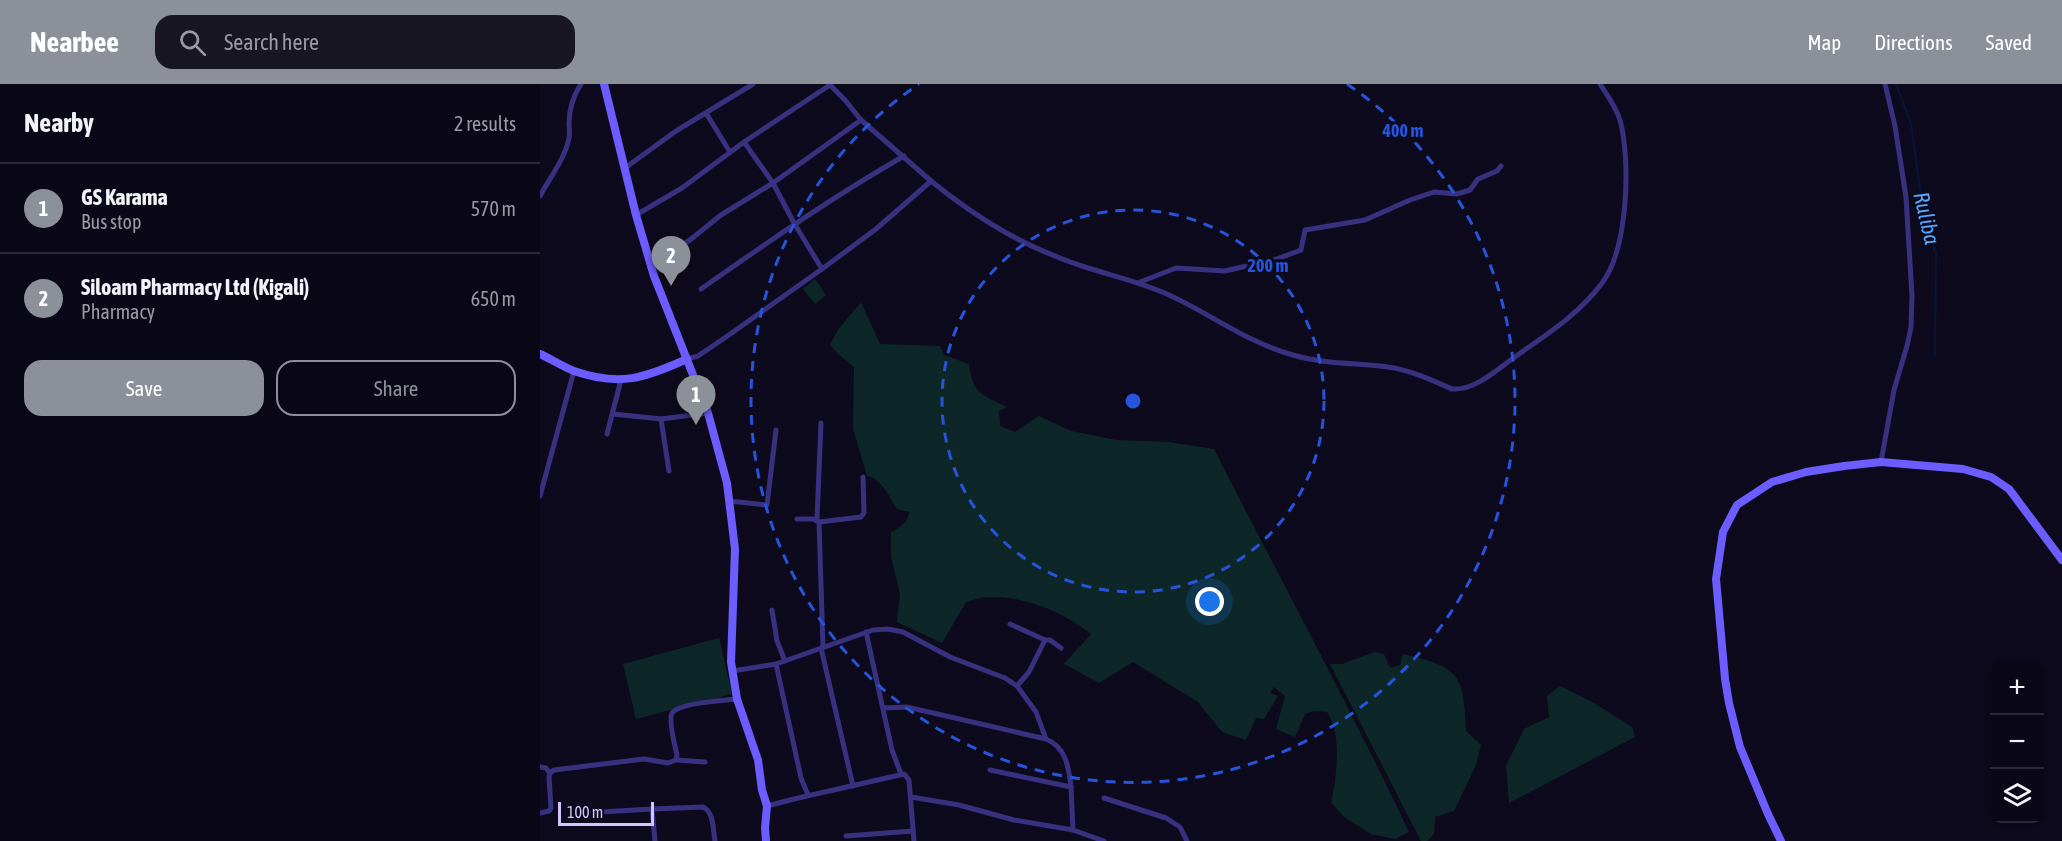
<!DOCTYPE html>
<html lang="en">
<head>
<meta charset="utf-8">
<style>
  body { margin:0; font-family:"Asap Condensed",sans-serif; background:#181623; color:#f1f3f6 }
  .controls { position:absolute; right:18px; bottom:18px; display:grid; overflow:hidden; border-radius:12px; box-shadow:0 2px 4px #0004 }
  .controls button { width:54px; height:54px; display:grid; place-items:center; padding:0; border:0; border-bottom:2px solid #2a2935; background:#0a0816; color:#f1f3f6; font:30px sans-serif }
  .scale { position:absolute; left:18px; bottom:15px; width:96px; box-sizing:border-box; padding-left:6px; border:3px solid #d0c6ff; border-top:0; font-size:16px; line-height:21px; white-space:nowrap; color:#d0c6ff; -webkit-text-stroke:4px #0e0a1d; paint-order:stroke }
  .you { position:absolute; left:670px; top:518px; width:21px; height:21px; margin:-15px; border:4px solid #fff; border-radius:50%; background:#1a73e8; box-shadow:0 0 0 9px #1a73e833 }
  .badge { display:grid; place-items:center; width:39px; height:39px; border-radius:50%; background:#8c9099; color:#fff; font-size:20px; font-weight:700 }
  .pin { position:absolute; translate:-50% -50px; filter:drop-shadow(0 2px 3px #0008) }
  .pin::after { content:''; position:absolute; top:32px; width:21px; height:18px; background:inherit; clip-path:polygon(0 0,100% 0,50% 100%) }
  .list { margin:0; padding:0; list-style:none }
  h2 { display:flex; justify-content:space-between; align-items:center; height:78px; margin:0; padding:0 24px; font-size:26px }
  h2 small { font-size:20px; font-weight:400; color:#999aa1 }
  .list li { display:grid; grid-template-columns:39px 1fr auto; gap:18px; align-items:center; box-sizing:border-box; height:90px; padding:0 24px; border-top:2px solid #2a2935 }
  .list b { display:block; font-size:22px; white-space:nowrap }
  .list p { margin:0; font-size:20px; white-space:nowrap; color:#999aa1 }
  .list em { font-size:20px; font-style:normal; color:#999aa1 }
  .actions { display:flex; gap:12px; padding:18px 24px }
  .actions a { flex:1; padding:14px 0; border:2px solid #8c9099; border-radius:18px; text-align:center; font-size:21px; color:#8c9099 }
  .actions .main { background:#8c9099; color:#fff }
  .icon { flex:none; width:33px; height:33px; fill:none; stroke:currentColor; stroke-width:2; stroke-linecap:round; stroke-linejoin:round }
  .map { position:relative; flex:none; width:1522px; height:757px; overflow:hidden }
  header { display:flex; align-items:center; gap:36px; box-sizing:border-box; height:84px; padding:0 30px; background:#8c9099; color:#fff }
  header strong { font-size:28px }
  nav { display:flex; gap:33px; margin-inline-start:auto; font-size:21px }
  .search { width:420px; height:54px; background:#181623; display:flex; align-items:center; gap:15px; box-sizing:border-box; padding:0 21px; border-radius:18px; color:#999aa1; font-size:22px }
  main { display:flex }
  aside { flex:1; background:#0a0816 }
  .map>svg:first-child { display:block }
  .green { fill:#0d2728 }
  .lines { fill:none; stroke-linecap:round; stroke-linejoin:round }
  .stream { stroke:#05163b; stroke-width:2 }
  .minor { stroke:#383180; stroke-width:5 }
  .secondary { stroke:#6b5dff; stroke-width:8 }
  .ring { fill:none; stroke:#2654da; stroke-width:3; stroke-dasharray:10 8 }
  .labels { text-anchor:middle; stroke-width:6; stroke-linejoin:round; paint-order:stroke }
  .water-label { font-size:22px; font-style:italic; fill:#54a6ff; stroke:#0e0a1d }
  .centre { fill:#2654da; stroke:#0e0a1d; stroke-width:3 }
  .ring-label { font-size:18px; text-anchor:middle; font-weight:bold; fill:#2654da; stroke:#0e0a1d; stroke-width:6; stroke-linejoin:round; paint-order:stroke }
</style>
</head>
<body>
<header>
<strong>Nearbee</strong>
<div class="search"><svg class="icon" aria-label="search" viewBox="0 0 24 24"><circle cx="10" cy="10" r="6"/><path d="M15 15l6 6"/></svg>Search here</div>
<nav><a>Map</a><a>Directions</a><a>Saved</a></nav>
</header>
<main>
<aside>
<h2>Nearby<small>2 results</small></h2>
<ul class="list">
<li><span class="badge">1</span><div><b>GS Karama</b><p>Bus stop</p></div><em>570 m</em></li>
<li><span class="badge">2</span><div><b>Siloam Pharmacy Ltd (Kigali)</b><p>Pharmacy</p></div><em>650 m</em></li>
</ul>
<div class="actions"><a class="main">Save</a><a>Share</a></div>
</aside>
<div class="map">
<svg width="1522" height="757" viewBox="0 0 1522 757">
  <rect width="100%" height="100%" fill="#0e0a1d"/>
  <g class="green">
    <path d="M275,195L286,211L275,220L263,205Z"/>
    <path d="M321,218L340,260L400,262L404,271L429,280C433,311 441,310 467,323L459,327L460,342L475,348L499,332L531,347L576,356L628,358L674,365C739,493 808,619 869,748L855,755L831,750L804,733L791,718C797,694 802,648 787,628L774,627L765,630L755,653L736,645L745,612L734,603L730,609L738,612L724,635L716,634L706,656L682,648L658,618L593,578L559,599L524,580L551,550C523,528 486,512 449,513C441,513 433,516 426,518L402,559L357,538L360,510L351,473V449L365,439L370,428L357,425C350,414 341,394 327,392L313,345L314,283L298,270L290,261L298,246Z"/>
    <path d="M179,554L192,610L96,635L83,580Z"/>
    <path d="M835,568L844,570L850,584L860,581L863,570C919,583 924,590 926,647L941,661L936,681L914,727L895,733L894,750L887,757H881L790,580H802Z"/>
    <path d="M1020,602L1054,619L1092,643L1095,653L969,719L966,682L984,645L1009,633L1007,612Z"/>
  </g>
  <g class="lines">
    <path class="stream" d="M1356,0L1371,40L1386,149L1396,168L1395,272"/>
    <g class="minor">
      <path d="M289,0L305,16L321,36L391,97"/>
      <path d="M166,29L190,68"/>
      <path d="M204,58L233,99L254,139L282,185"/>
      <path d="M85,84L136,47L213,0"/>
      <path d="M0,112C10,93 25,75 29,54C30,49 29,44 29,40C29,24 33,12 41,0"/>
      <path d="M96,131L142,104L204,58L290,1"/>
      <path d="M110,175L133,166L150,156L181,131L233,99L321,36"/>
      <path d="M600,198L636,184L685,187L737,175L761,166L765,146L825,136L870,116L894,108L917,110L930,106L938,95L957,87L961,82"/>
      <path d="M161,205C228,158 294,112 364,72"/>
      <path d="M147,275L158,272L186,253L282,185L336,145L391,97C439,136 486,164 545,183C573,192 600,198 627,210C669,229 708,259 753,271C783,280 817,279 848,283C870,286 892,296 912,305C936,307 960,283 979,270C1009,249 1040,229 1062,199C1088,165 1091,77 1080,36C1076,23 1067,11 1060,0"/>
      <path d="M73,330L121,335L168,329"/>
      <path d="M121,335L129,387"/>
      <path d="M67,350L81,296"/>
      <path d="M1341,378L1354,306L1367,262L1371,243L1372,212L1366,113L1355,42L1345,0"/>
      <path d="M0,412L34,287"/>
      <path d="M189,417L227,421L236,346"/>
      <path d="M257,435H273L279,438L283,563"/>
      <path d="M277,435L281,339"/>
      <path d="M279,438L321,433L324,429L323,393"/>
      <path d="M232,526L237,557L245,577"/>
      <path d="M470,540L505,556L489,588L477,602"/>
      <path d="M326,548L352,666L361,690"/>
      <path d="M505,556H510L521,564"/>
      <path d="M281,564L313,702"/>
      <path d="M192,587L236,580"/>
      <path d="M344,624L367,623L506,655C526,663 529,684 531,703L450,686"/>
      <path d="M136,676L165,678"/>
      <path d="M0,683L6,684L10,689"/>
      <path d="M531,703L533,746L564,757"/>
      <path d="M268,711L261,694L236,580L333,546L348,545L363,548L410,573L465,594L477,602L496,628L506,655"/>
      <path d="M371,713L419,721L474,736L533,746"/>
      <path d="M564,714L626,734L640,743L647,757"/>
      <path d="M227,722L254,715L364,690L369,696L374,757"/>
      <path d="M112,725L163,723C174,728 173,746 175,757"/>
      <path d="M0,729L9,727L11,724L9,693L10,689L14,686L104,675L128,679L136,676L137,671C135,662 128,636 132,629C138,619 185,616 197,615"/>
      <path d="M44,729L112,725L115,757"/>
      <path d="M306,752L373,747"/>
    </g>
    <g class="secondary">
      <path d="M64,0L96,131L114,192L168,329L187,399L195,465L191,578L197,615L218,676L222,706L227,722L225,744L226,757"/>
      <path d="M0,270C11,275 22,282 34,287C80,303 105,294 147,275"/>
      <path d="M1241,757L1228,730L1200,663L1189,619L1185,595L1176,495L1183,448L1197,421L1232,398L1266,388L1304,382L1341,378L1423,385L1451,393L1469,405L1522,476"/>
    </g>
  </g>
  <g class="ring">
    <circle cx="593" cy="317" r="191"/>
    <path d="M807 0A382 382 0 1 1 379 0"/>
  </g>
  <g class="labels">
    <g class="water-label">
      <text transform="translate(1387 134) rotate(77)" y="8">Ruliba</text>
    </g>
  </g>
  <circle cx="593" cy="317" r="9" class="centre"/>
  <g class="ring-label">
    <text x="863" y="53">400 m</text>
    <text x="728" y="188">200 m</text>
  </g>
</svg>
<div class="controls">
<button>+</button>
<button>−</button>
<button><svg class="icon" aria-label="layers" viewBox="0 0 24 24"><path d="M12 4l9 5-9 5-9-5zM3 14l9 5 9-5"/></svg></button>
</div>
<div class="scale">100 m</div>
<div class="you"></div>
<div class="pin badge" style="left:156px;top:341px">1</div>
<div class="pin badge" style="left:131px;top:202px">2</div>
</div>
</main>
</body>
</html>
